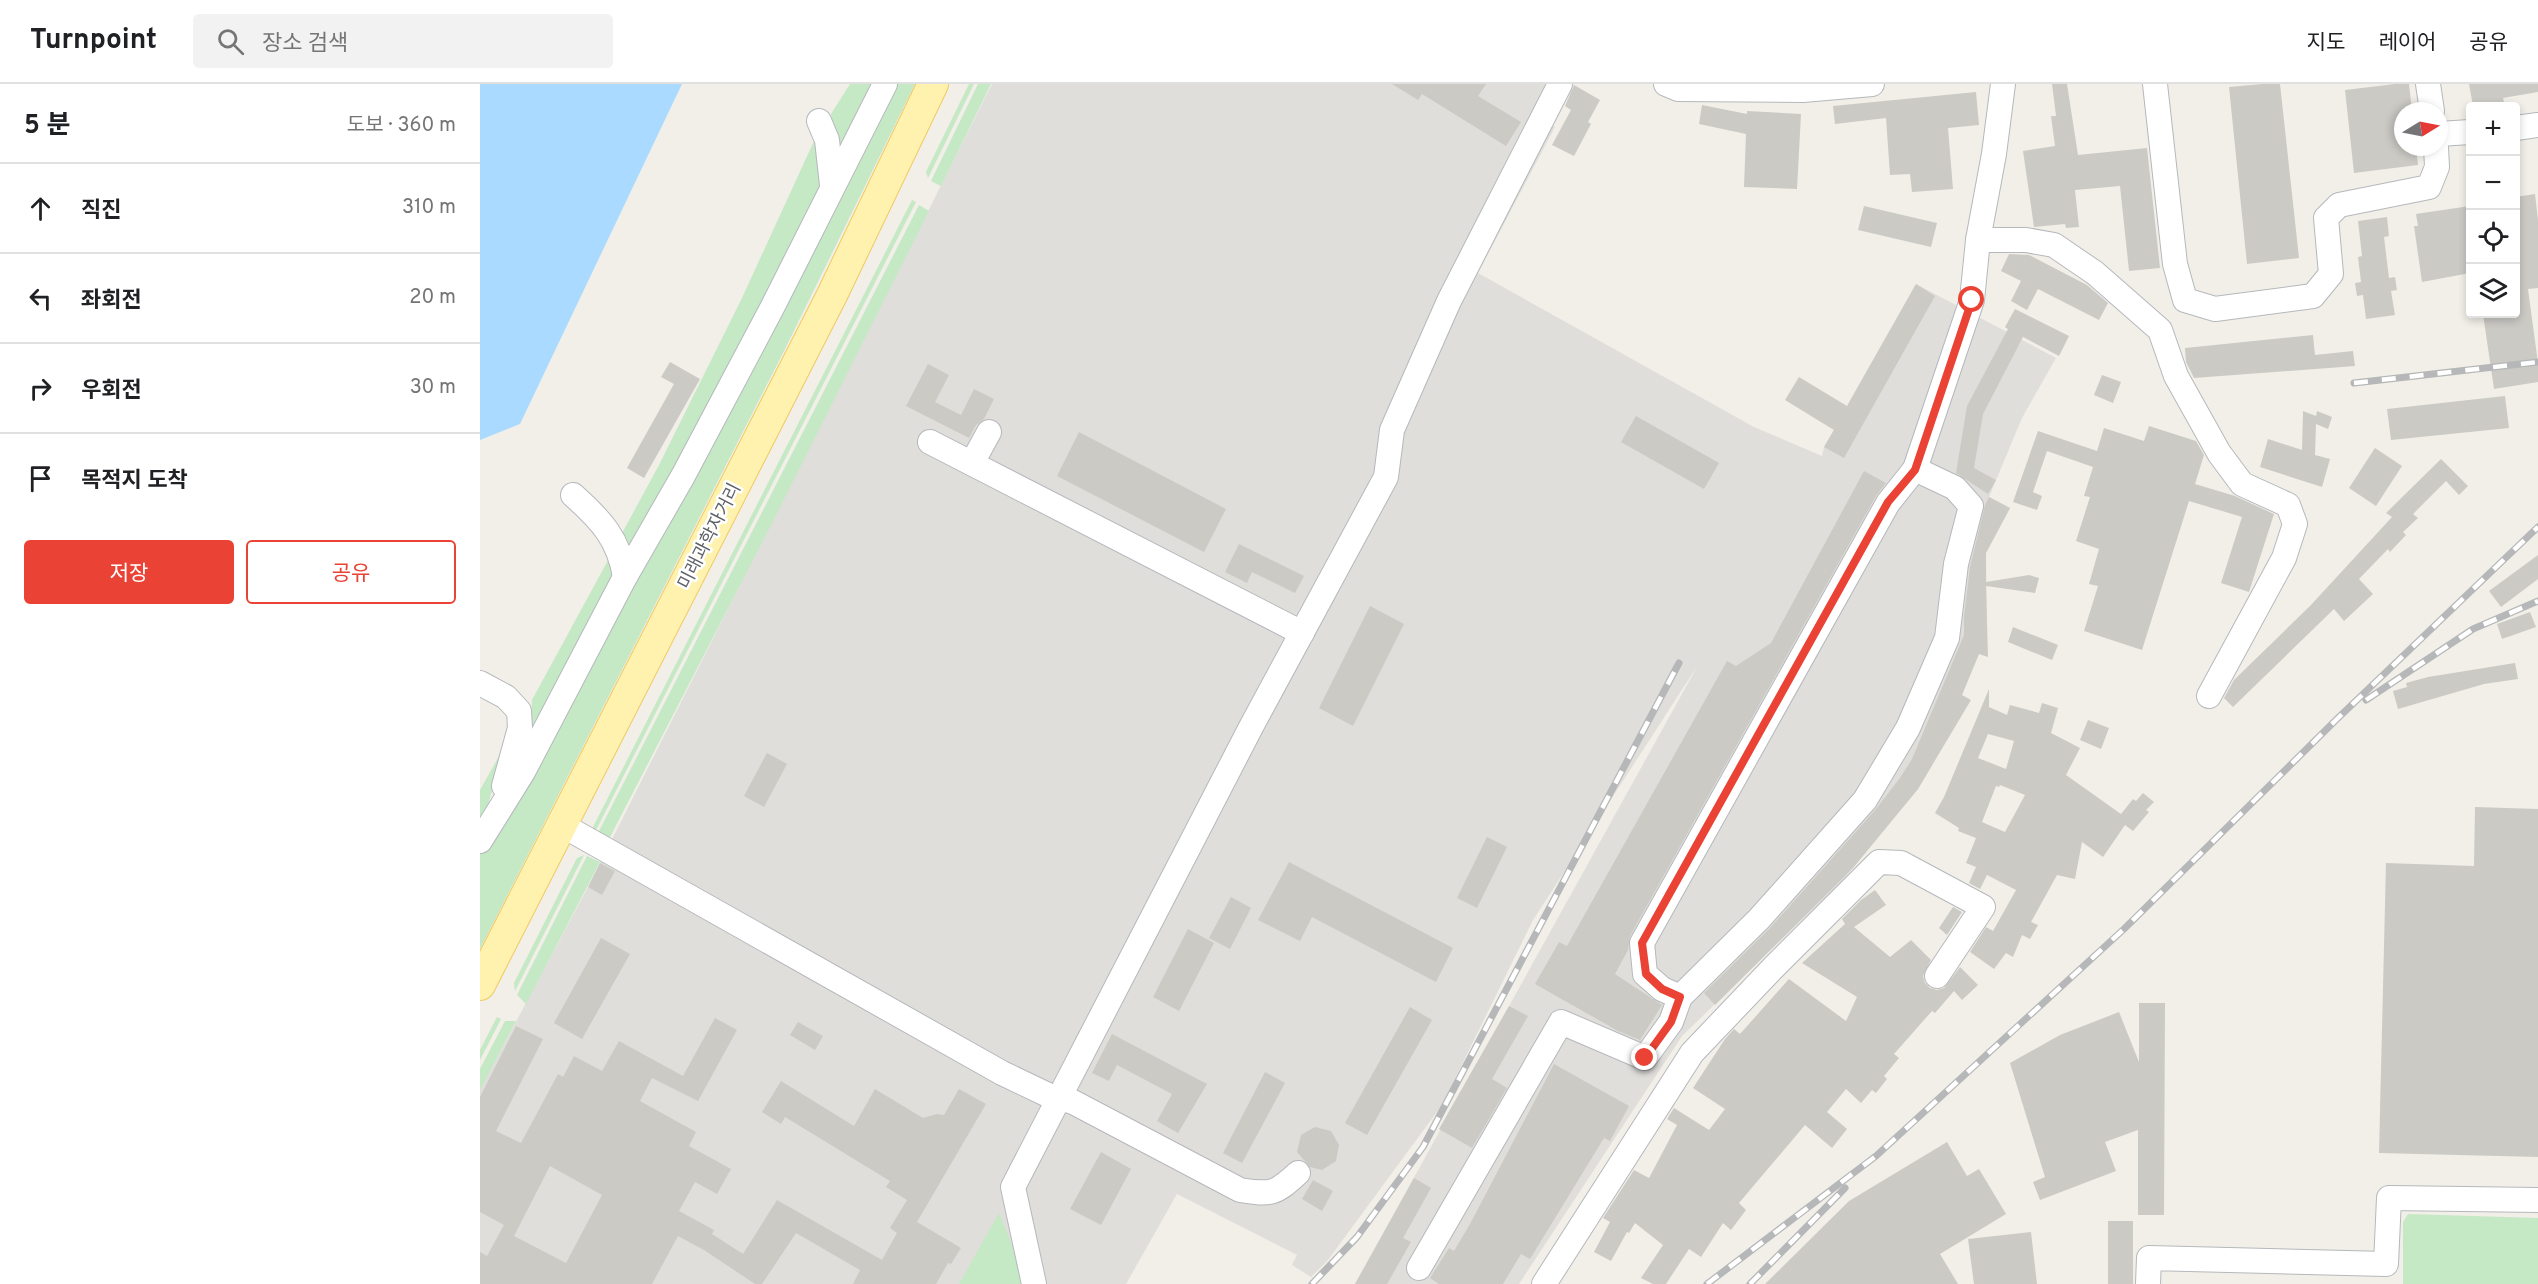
<!DOCTYPE html>
<html lang="ko">
<head>
<meta charset="utf-8">
<style>
  body { margin:0; font-family:Overpass,"Noto Sans KR",sans-serif; background:#f2f2f2; color:#202124 }
  .controls { position:absolute; right:18px; top:18px; display:grid; overflow:hidden; border-radius:6px; box-shadow:0 3px 9px #0003 }
  .controls button { width:54px; height:54px; display:grid; place-items:center; padding:0; border:0; border-bottom:2px solid #e0e0e0; background:#fff; color:#202124; font:30px sans-serif }
  .compass { position:absolute; left:1914px; top:18px; width:54px; height:54px; border-radius:50%; background:#fff; box-shadow:0 3px 9px #0003; rotate:80deg }
  .stop { position:absolute; width:18px; height:18px; margin:-14px; border:4px solid #ea4335; border-radius:50%; background:#fff }
  .stop.end { background:#ea4335; border-color:#fff; box-shadow:0 2px 6px #0008 }
  .list { margin:0; padding:0; list-style:none }
  h2 { display:flex; justify-content:space-between; align-items:center; height:78px; margin:0; padding:0 24px; font-size:26px }
  h2 small { font-size:20px; font-weight:400; color:#757577 }
  .list li { display:grid; grid-template-columns:39px 1fr auto; gap:18px; align-items:center; box-sizing:border-box; height:90px; padding:0 24px; border-top:2px solid #e0e0e0 }
  .list b { display:block; font-size:22px; white-space:nowrap }
  .list em { font-size:20px; font-style:normal; color:#757577 }
  .actions { display:flex; gap:12px; padding:18px 24px }
  .actions a { flex:1; padding:14px 0; border:2px solid #ea4335; border-radius:6px; text-align:center; font-size:21px; color:#ea4335 }
  .actions .main { background:#ea4335; color:#fff }
  .icon { flex:none; width:33px; height:33px; fill:none; stroke:currentColor; stroke-width:2; stroke-linecap:round; stroke-linejoin:round }
  .map { position:relative; flex:none; width:2058px; height:1200px; overflow:hidden }
  header { display:flex; align-items:center; gap:36px; box-sizing:border-box; height:84px; padding:0 30px; background:#fff; border-bottom:2px solid #e0e0e0 }
  header strong { font-size:28px }
  nav { display:flex; gap:33px; margin-inline-start:auto; font-size:21px }
  .search { width:420px; height:54px; background:#f2f2f2; display:flex; align-items:center; gap:15px; box-sizing:border-box; padding:0 21px; border-radius:6px; color:#757577; font-size:22px }
  main { display:flex }
  aside { flex:1; background:#fff }
  .map>svg:first-child { display:block }
  .industrial { fill:#e0deda }
  .green { fill:#c5e8c5 }
  .water { fill:#aadaff }
  .building { fill:#cccac5; fill-rule:evenodd }
  .lines { fill:none; stroke-linecap:round; stroke-linejoin:round }
  .minor-casing { stroke:#b5b8bc; stroke-width:26 }
  .major-casing { stroke:#f2c960; stroke-width:32 }
  .minor { stroke:#fff; stroke-width:24 }
  .major { stroke:#fff2af; stroke-width:30 }
  .rail-casing { stroke:#b6b7b8; stroke-width:7 }
  .rail { stroke:#fff; stroke-width:4.5; stroke-dasharray:14; stroke-linecap:butt }
  .route { stroke:#ea4335; stroke-width:8 }
  .labels { text-anchor:middle; stroke-width:5; stroke-linejoin:round; paint-order:stroke }
  .street-label { font-size:18px; fill:#5f6368; stroke:#fff }
</style>
</head>
<body>
<header>
<strong>Turnpoint</strong>
<div class="search"><svg class="icon" aria-label="search" viewBox="0 0 24 24"><circle cx="10" cy="10" r="6"/><path d="M15 15l6 6"/></svg>장소 검색</div>
<nav><a>지도</a><a>레이어</a><a>공유</a></nav>
</header>
<main>
<aside>
<h2>5 분<small>도보 · 360 m</small></h2>
<ul class="list">
<li><svg class="icon" aria-label="ahead" viewBox="0 0 24 24"><path d="M12 20V5M6 11l6-6 6 6"/></svg><div><b>직진</b></div><em>310 m</em></li>
<li><svg class="icon" aria-label="left" viewBox="0 0 24 24"><path d="M17 20v-9H6M10 6l-5 5 5 5"/></svg><div><b>좌회전</b></div><em>20 m</em></li>
<li><svg class="icon" aria-label="right" viewBox="0 0 24 24"><path d="M7 20v-9h11M14 6l5 5-5 5"/></svg><div><b>우회전</b></div><em>30 m</em></li>
<li><svg class="icon" aria-label="arrive" viewBox="0 0 24 24"><path d="M6 21V4h12l-3 4 3 4H6"/></svg><div><b>목적지 도착</b></div></li>
</ul>
<div class="actions"><a class="main">저장</a><a>공유</a></div>
</aside>
<div class="map">
<svg width="2058" height="1200" viewBox="0 0 2058 1200">
  <rect width="100%" height="100%" fill="#f1efe8"/>
  <path class="industrial" d="M512,0H1087L1068,39L1075,43L998,189L1274,343L1342,372L1344,363L1436,200L1576,274L1542,334L1509,413L1530,424L1506,469L1507,551L1451,683L1438,705L1362,797L1202,952L1039,1200H875L1218,581L1053,836L962,1021L848,1176L831,1193L812,1181L817,1171L697,1110L646,1200H0V1005L108,803Z"/>
  <g class="green">
    <path d="M370,0H399L358,82L351,30Z"/>
    <path d="M413,0H435L304,267L0,865V765Z"/>
    <path d="M489,0H494L448,94L446,88Z"/>
    <path d="M498,0H511L461,102L451,97Z"/>
    <path d="M334,57L342,108L150,476L141,451L179,381L262,214Z"/>
    <path d="M432,116L436,118L115,748L113,743Z"/>
    <path d="M439,121L449,127L287,449L128,757L117,751Z"/>
    <path d="M132,469L137,495L35,693L51,643L52,616Z"/>
    <path d="M23,665L7,725L0,738V706Z"/>
    <path d="M104,771L35,907L34,899L97,774Z"/>
    <path d="M107,772L120,778L46,920L37,911Z"/>
    <path d="M17,933L21,935L0,976V966Z"/>
    <path d="M25,937H36L0,1006V985Z"/>
    <path d="M519,1129L532,1161L542,1200H479Z"/>
    <path d="M1928,1130L2058,1134V1200H1923V1138Z"/>
  </g>
  <path class="water" d="M0,0H202L40,340L0,356Z"/>
  <g class="building">
    <path d="M912,0H1006L998,12L1041,38L1026,62L942,10L938,16Z"/>
    <path d="M1572,0H1587L1598,71L1667,64L1680,184L1649,187L1640,102L1595,106L1599,143L1586,144L1585,140L1554,143L1543,67L1575,62L1571,32H1576Z"/>
    <path d="M1782,0H1800L1819,174L1767,180L1749,3Z"/>
    <path d="M1915,0H1929L1932,27H1923V63H1936L1938,81L1874,89L1865,6Z"/>
    <path d="M1989,0H2058V8L2023,14L2025,22H1993Z"/>
    <path d="M1094,1L1120,16L1108,38L1111,40L1094,72L1072,61L1091,26L1085,22Z"/>
    <path d="M1496,8L1499,41L1468,44L1473,105L1432,108L1430,90L1410,91L1406,34L1355,40L1353,22Z"/>
    <path d="M1222,21L1267,30V27L1321,30L1317,105L1264,103L1266,50L1219,40Z"/>
    <path d="M2055,110L2058,136V204L2048,205L2058,279V298L2014,305L2003,230H2036V113Z"/>
    <path d="M1384,122L1457,139L1451,163L1378,146Z"/>
    <path d="M1990,122V189L1942,198L1934,142H1938L1936,130Z"/>
    <path d="M1907,133L1909,152L1904,153L1909,194L1915,193L1917,206L1911,207L1915,231L1886,235L1883,211L1877,212L1875,199L1881,198L1878,173L1882,172L1878,137Z"/>
    <path d="M1529,170L1549,171L1607,201L1628,219L1619,236L1558,205L1547,226L1531,217L1541,197L1521,187Z"/>
    <path d="M1436,200L1455,212L1364,374L1344,363L1354,346L1305,316L1319,293L1367,322Z"/>
    <path d="M1535,225L1589,252L1579,272L1543,253L1503,330L1494,384L1516,396L1508,410L1476,389L1487,322L1528,245L1525,243Z"/>
    <path d="M1833,251L1835,271L1873,267L1875,282L1714,294L1706,278L1705,264Z"/>
    <path d="M190,278L220,295L164,394L147,384L194,300L181,293Z"/>
    <path d="M448,280L469,291L455,318L481,331L494,305L514,315L504,335L496,341L489,354L426,322Z"/>
    <path d="M1622,291L1641,298L1633,319L1614,311Z"/>
    <path d="M2025,312L2029,344L1911,356L1907,325Z"/>
    <path d="M1823,327L1836,332L1837,327L1852,333L1848,345L1836,340L1835,371L1850,375L1842,403L1780,383L1788,355L1822,366Z"/>
    <path d="M1156,332L1239,379L1224,405L1141,358Z"/>
    <path d="M1669,342L1716,357L1724,371L1715,400L1755,412L1794,430L1769,508L1741,499L1762,433L1709,417L1662,566L1604,547L1618,502L1609,500L1619,465L1596,457L1610,413L1604,412L1613,383L1567,367L1553,408L1562,412L1557,426L1533,418L1558,347L1617,367L1624,344L1664,357Z"/>
    <path d="M599,348L746,425L724,468L577,392Z"/>
    <path d="M1895,364L1922,382L1896,422L1869,404Z"/>
    <path d="M1961,375L1988,402L1979,411L1966,397L1933,430L1938,434L1923,448L1926,451L1910,468L1908,465L1879,495L1893,510L1864,537L1854,525L1753,623L1744,614L1754,596L1830,522L1912,433L1906,429Z"/>
    <path d="M1384,387L1406,399L1396,412L1150,852L1148,866L1135,890L1182,921L1160,956L1138,947L1055,900L1079,858L1087,862L1247,577L1256,582L1291,559Z"/>
    <path d="M1509,413L1530,424L1506,469V498L1549,491L1559,494L1555,509L1506,502L1508,573L1499,570L1482,611L1491,616L1438,705L1373,784L1235,921L1224,909L1290,844L1396,725L1420,694L1432,675L1484,551V533L1490,483L1505,421Z"/>
    <path d="M759,460L824,492L815,509L772,488L767,499L745,488Z"/>
    <path d="M2058,471V495L2021,523L2009,507Z"/>
    <path d="M890,522L924,540L873,642L839,624Z"/>
    <path d="M2050,528L2056,543L2022,555L2017,540Z"/>
    <path d="M1533,543L1578,561L1572,576L1528,558Z"/>
    <path d="M2035,579L2038,595L2004,600L1918,625L1913,607L1927,603L1926,599L1948,593Z"/>
    <path d="M1509,605V623L1527,631L1530,621L1559,629L1562,619L1578,624L1571,649L1600,664L1586,691L1641,730L1653,715L1656,717L1663,709L1674,718L1666,726L1669,728L1653,747L1645,741L1623,773L1602,758L1595,795L1577,791L1551,838L1558,841L1550,855L1542,851L1533,873L1526,869L1514,885L1490,868L1506,843L1513,847L1536,806L1507,791L1500,805L1489,799L1496,783L1486,779L1496,754L1478,747L1479,744L1455,729L1464,713ZM1508,650L1534,657L1526,685L1498,674ZM1520,701L1545,711L1525,748L1502,738L1516,702L1519,703Z"/>
    <path d="M1608,636L1629,644L1621,665L1600,656Z"/>
    <path d="M287,669L307,680L284,723L264,712Z"/>
    <path d="M1995,723L2058,725V1073L1899,1069L1906,779L1994,782Z"/>
    <path d="M1007,753L1027,763L997,824L977,814Z"/>
    <path d="M809,778L973,864L956,898L832,833L820,857L778,836Z"/>
    <path d="M120,779L135,787L122,811L108,803Z"/>
    <path d="M1395,806L1406,821L1374,843L1410,873L1431,856L1451,876L1443,892L1445,899L1450,904L1457,906L1464,904L1480,883L1498,901L1482,916L1474,907L1455,929L1452,927L1414,970L1419,974L1404,992L1407,995L1396,1009L1392,1006L1381,1019L1366,1005L1347,1028L1367,1045L1352,1064L1325,1041L1259,1119L1266,1126L1251,1146L1243,1139L1221,1173L1209,1165L1186,1200H1173L1161,1194L1183,1161L1155,1139L1149,1149L1147,1148L1131,1177L1114,1168L1130,1138L1123,1134L1154,1086L1169,1094L1197,1041L1187,1035L1194,1024L1229,1046L1245,1025L1213,1004L1245,955L1254,945L1260,950L1309,895L1366,937L1377,913L1322,879L1365,840L1362,835L1381,816Z"/>
    <path d="M751,813L771,824L750,865L729,854Z"/>
    <path d="M1473,823L1482,828L1467,851L1459,844Z"/>
    <path d="M708,845L734,859L699,927L673,913Z"/>
    <path d="M121,854L150,870L102,955L74,939Z"/>
    <path d="M1659,919H1685L1684,1131H1658V1046L1625,1058L1636,1087L1560,1116L1553,1098L1565,1093L1530,979L1580,951L1639,928L1659,978Z"/>
    <path d="M1029,922L1048,932L1012,995L1027,1004L992,1064L959,1045Z"/>
    <path d="M930,923L952,936L887,1051L865,1039Z"/>
    <path d="M235,934L257,946L218,1017L172,994L160,1017L216,1048L209,1062L251,1085L237,1110L215,1098L199,1127L234,1146L232,1150L263,1170L297,1116L402,1176L417,1149L410,1144L427,1116L406,1103L410,1097L305,1033L301,1040L282,1028L301,997L374,1042L395,1005L443,1034L457,1030L464,1031L479,1005L506,1020L437,1138L481,1164L471,1180L468,1179L456,1200H373L380,1186L316,1149L282,1200H275L224,1166L198,1152L172,1200H0V1168L7,1172L24,1141L0,1128V1013L36,942L63,955L16,1047L41,1059L78,990L83,993L94,972L122,987L139,957L203,992ZM70,1082L122,1111L86,1179L34,1152Z"/>
    <path d="M318,938L343,952L335,966L310,951Z"/>
    <path d="M632,950L727,1000L698,1049L677,1037L692,1010L637,981L629,997L612,989Z"/>
    <path d="M1074,980L1149,1022L1130,1057L1124,1054L1050,1175L1041,1170L1023,1200H959L950,1194L969,1164L974,1167L990,1140Z"/>
    <path d="M785,988L805,999L762,1079L743,1069Z"/>
    <path d="M835,1043L851,1047L859,1061L856,1077L842,1086L830,1083L817,1068L821,1051Z"/>
    <path d="M1467,1058L1487,1092L1499,1085L1526,1130L1460,1170L1478,1200H1285L1369,1117Z"/>
    <path d="M621,1068L651,1085L621,1141L590,1125Z"/>
    <path d="M934,1094L951,1104L923,1154L931,1158L907,1200H875Z"/>
    <path d="M833,1096L853,1107L842,1127L822,1115Z"/>
    <rect x="1628" y="1137" width="25" height="63"/>
    <path d="M1551,1148L1557,1200H1494L1488,1155Z"/>
  </g>
  <g class="lines">
    <g class="minor-casing">
      <g id="minor">
        <path d="M1186,0L1198,5L1323,6L1392,0"/>
        <path d="M1675,0L1695,180L1705,216L1735,225L1833,212L1851,190L1846,134L1859,121L1949,103L1957,83L1956,63"/>
        <path d="M1948,0L1952,27"/>
        <path d="M339,37L347,56L352,101"/>
        <path d="M2036,44L2058,41"/>
        <path d="M1959,50L1990,48"/>
        <path d="M1498,156H1546L1574,161L1615,189L1680,246L1696,292L1739,369L1762,400L1808,421L1815,440L1804,474L1729,612"/>
        <path d="M450,358L822,549"/>
        <path d="M492,379L509,348"/>
        <path d="M93,411C121,436 139,455 145,493"/>
        <path d="M0,599L26,613L39,627L40,644L24,702"/>
        <path d="M82,741L522,989L568,1011L593,1018L760,1106C792,1111 795,1110 818,1089"/>
        <path d="M0,757L43,688L145,493L203,392L293,222L405,0"/>
        <path d="M1200,913L1279,835L1385,716L1428,644L1467,554L1476,480L1491,422L1475,404L1435,385"/>
        <path d="M939,1184L1081,938L1165,974L1191,938L1200,913L1182,905L1165,890L1162,859L1408,419L1435,385L1492,216L1498,156L1514,70L1523,0"/>
        <path d="M554,1200L533,1103L771,643L906,393L912,346L969,217L1080,0"/>
        <path d="M1064,1200L1212,969L1292,885L1399,778L1421,779L1503,823L1457,892"/>
        <path d="M1668,1200L1669,1174L1906,1180L1909,1114L2058,1116"/>
      </g>
    </g>
    <g class="major-casing">
      <path id="major" d="M0,901L352,211L453,0"/>
    </g>
    <use href="#minor" class="minor"/>
    <use href="#major" class="major"/>
    <g class="rail-casing">
      <g id="rail">
        <path d="M1874,299L2058,278"/>
        <path d="M1886,616L1993,545L2058,517"/>
        <path d="M832,1200L877,1153L943,1063L1199,579"/>
        <path d="M1227,1200L1396,1072L1644,845L1858,634L2058,443"/>
        <path d="M1270,1200L1365,1104"/>
      </g>
    </g>
    <use href="#rail" class="rail"/>
  </g>
  <g class="lines">
    <path class="route" d="M1165,974L1191,938L1200,913L1182,905L1166,890L1162,859L1408,418L1435,386L1492,216"/>
  </g>
  <g class="labels">
    <g class="street-label">
      <text transform="translate(229 452) rotate(-63)" y="6">미래과학자거리</text>
    </g>
  </g>
</svg>
<div class="controls">
<button>+</button>
<button>−</button>
<button><svg class="icon" aria-label="locate" viewBox="0 0 24 24"><circle cx="12" cy="12" r="6"/><path d="M12 2v4M12 18v4M2 12h4M18 12h4"/></svg></button>
<button><svg class="icon" aria-label="layers" viewBox="0 0 24 24"><path d="M12 4l9 5-9 5-9-5zM3 14l9 5 9-5"/></svg></button>
</div>
<svg class="compass" viewBox="-18 -18 36 36"><path d="M0-13l5 13h-10z" fill="#e53935"/><path d="M0 13l5-13h-10z" fill="#757577"/></svg>
<div class="stop" style="left:1492px;top:216px"></div>
<div class="stop end" style="left:1165px;top:974px"></div>
</div>
</main>
</body>
</html>
